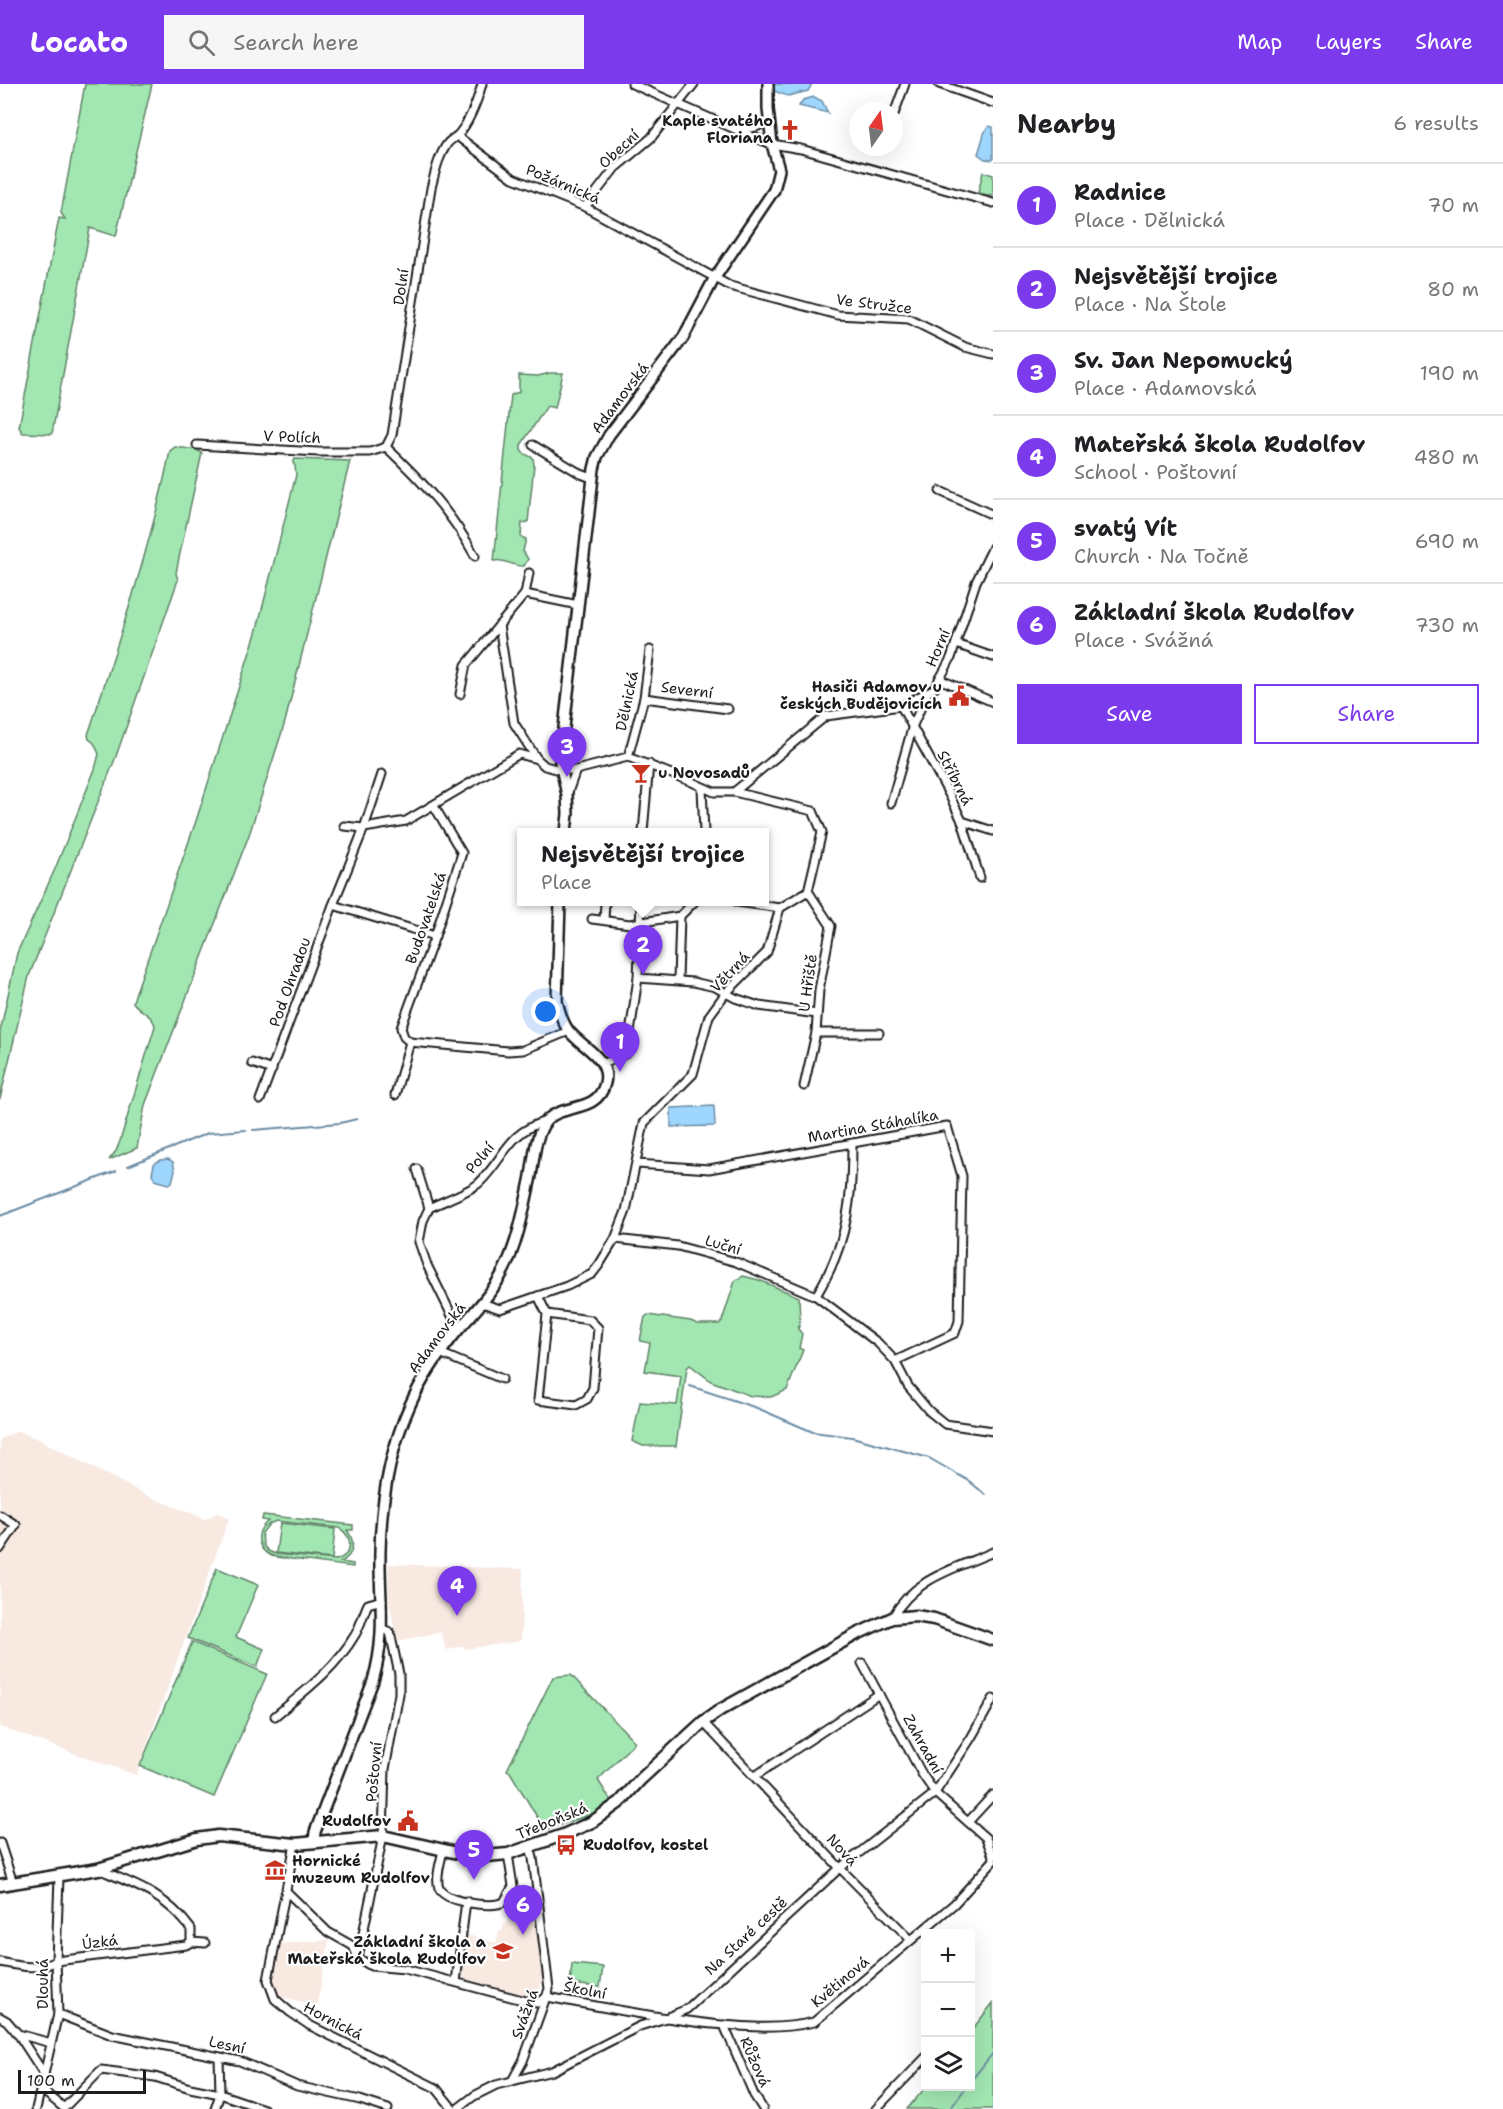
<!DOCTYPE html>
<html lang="en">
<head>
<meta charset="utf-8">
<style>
  body { margin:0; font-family:"Shantell Sans",sans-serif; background:#f6f6f6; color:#202124 }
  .controls { position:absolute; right:18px; bottom:18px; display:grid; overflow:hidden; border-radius:0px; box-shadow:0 6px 24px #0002 }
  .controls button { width:54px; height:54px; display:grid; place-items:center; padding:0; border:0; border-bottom:2px solid #e0e0e0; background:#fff; color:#202124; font:30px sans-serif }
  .compass { position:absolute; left:849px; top:18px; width:54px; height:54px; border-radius:50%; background:#fff; box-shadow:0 6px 24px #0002; rotate:14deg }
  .scale { position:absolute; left:18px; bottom:15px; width:128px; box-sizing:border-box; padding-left:6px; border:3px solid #1c1c1c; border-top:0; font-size:16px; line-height:21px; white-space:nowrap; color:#1c1c1c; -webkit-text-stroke:4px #fff; paint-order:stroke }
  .you { position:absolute; left:546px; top:928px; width:21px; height:21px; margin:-15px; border:4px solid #fff; border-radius:50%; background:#1a73e8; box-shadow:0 0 0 9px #1a73e833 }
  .badge { display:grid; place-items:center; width:39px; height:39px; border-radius:50%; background:#7c3aed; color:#fff; font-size:20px; font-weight:700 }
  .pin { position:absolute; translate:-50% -50px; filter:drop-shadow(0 2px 3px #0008) }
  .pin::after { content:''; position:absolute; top:32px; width:21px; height:18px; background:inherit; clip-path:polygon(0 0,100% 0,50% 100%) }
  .popup { position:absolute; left:517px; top:744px; width:252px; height:78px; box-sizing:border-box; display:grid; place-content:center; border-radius:0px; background:#fff; filter:drop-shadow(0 2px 4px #0005); font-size:20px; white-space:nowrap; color:#757577 }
  .popup b { font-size:22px; color:#202124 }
  .popup::after { content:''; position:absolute; left:50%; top:100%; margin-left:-12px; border:12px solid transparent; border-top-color:#fff }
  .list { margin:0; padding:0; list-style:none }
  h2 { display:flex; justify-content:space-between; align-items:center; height:78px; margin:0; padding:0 24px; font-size:26px }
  h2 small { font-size:20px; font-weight:400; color:#757577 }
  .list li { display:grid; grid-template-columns:39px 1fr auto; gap:18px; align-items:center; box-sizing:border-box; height:84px; padding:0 24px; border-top:2px solid #e0e0e0 }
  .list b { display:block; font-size:22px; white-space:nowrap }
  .list p { margin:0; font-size:20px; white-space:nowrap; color:#757577 }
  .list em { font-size:20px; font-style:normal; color:#757577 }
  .actions { display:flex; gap:12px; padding:18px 24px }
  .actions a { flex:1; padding:14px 0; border:2px solid #7c3aed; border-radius:0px; text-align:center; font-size:21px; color:#7c3aed }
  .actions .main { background:#7c3aed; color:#fff }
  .icon { flex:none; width:33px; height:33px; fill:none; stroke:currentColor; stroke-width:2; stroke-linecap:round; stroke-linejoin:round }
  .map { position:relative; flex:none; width:993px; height:2025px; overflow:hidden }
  header { display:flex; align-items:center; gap:36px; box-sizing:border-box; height:84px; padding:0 30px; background:#7c3aed; color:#fff }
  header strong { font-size:28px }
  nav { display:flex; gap:33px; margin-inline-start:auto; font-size:21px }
  .search { width:420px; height:54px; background:#f6f6f6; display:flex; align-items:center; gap:15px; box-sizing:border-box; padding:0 21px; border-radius:0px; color:#757577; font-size:22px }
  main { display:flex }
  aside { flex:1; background:#fff }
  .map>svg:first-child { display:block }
  .built { fill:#f8e9e1 }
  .green { fill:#a2e7b2; stroke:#5f8267; stroke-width:1.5; fill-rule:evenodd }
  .water { fill:#9fd6fe; stroke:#6b8ca4; stroke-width:1.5 }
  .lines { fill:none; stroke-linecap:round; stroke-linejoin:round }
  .stream { stroke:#6b8ca4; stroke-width:2 }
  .minor-casing { stroke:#1c1c1c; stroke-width:11 }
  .tertiary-casing { stroke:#1c1c1c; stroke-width:14 }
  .secondary-casing { stroke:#1c1c1c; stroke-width:15 }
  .minor { stroke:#fff; stroke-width:7 }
  .tertiary { stroke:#fff; stroke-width:9 }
  .secondary { stroke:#fff; stroke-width:10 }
  .labels { text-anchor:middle; stroke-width:4.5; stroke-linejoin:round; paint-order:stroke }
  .poi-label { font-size:15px; font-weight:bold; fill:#1c1c1c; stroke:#fff; text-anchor:end }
  .street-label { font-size:15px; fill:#1c1c1c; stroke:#fff }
</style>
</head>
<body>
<header>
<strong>Locato</strong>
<div class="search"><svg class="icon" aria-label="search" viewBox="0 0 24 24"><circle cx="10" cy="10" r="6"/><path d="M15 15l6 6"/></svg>Search here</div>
<nav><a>Map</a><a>Layers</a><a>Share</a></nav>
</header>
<main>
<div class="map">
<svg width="993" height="2025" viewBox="0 0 993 2025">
  <rect width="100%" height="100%" fill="#fff"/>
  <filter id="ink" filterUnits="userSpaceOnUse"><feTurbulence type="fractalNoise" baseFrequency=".0167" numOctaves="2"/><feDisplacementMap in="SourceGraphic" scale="12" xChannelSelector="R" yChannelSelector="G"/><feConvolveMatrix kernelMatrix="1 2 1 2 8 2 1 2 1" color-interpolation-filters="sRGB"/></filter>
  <g filter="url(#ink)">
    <g class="built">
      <path d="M18,1347L38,1355L148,1412L193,1430L205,1435L217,1429L229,1434L136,1691L0,1643V1355Z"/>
      <path d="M388,1480L523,1485L521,1557L465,1565L463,1562L446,1566L441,1548L397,1557L389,1517Z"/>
      <path d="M519,1820H523L524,1823L535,1822L542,1891L540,1907L534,1912L529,1913L461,1894L462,1883L469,1859L466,1858L467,1851L496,1859L499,1846L502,1847L504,1840L508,1838L507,1825L519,1823Z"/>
      <path d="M329,1856L317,1921L283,1913L282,1914L276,1907L274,1895L279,1860Z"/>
    </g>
    <g class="green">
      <path d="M85,0H152L116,152L90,144L52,350L23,349L19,343L59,134L65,135L61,129Z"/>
      <path d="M983,88L993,91V112L978,109Z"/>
      <path d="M550,289H563L555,324L547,322L521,361V366L523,369L533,374L534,381L528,438L522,439L521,453L526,455L523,467L528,475L524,482C512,483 505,474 494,477L511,311L519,308V291L538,292Z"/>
      <path d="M175,363L197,366L202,369L179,474L176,489L178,496L115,675L29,892L0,1015V948L17,869L55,785L95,685L99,670L94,659L89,655L88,651C118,559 149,468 169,372L170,367Z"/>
      <path d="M295,375L350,377L285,638L249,751L145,1021L137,1064L109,1076L116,1067L120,1057L155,942C153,930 139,928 133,918L135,911L196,737L256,549L296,391L295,382L293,379Z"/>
      <path d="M743,1192L759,1196L799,1213L800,1239L798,1245L802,1250L799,1264L803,1266L787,1306L771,1313L751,1312L711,1297L690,1281L687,1284L676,1362H643L632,1357L640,1318L677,1321L681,1292L645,1287L650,1259L640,1257L645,1233L648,1231L691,1237L697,1240H719L722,1237L735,1197Z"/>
      <path d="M263,1431L353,1441V1446H347C356,1458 354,1471 341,1478L353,1480V1483L276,1473C257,1469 253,1449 268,1437L262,1436ZM276,1437L339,1444C354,1453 353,1471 336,1476L276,1470L268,1467L263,1461L262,1449L269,1440Z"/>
      <path d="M280,1439L335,1445L332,1475L276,1469Z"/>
      <path d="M217,1484L258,1501L236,1553L264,1565L257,1583L188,1554Z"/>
      <path d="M192,1558L267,1590L214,1713L140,1682Z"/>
      <path d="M571,1591L635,1658L598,1696L611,1717L595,1729L545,1746L510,1688L507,1686L553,1593Z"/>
      <path d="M572,1880L603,1883L600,1903L570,1900Z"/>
      <path d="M993,1919V2025H907L926,2003L970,2002L971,1947Z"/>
    </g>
    <g class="water">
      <path d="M773,0H812L808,7L788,12L774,7Z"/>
      <path d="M814,13L822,17L828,29L799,22L803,16Z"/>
      <path d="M989,42L993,43V76L985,75L978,70L985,47Z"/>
      <path d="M714,1022L715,1042L671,1043V1024Z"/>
      <path d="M168,1075L173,1078L175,1086L172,1098L169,1100L155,1096L152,1090L154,1080L160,1076Z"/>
    </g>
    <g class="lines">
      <g class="stream">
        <path d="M253,1046L340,1039L357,1035"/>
        <path d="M128,1082L208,1049L246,1046"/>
        <path d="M0,1132L116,1087"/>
        <path d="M690,1302L757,1324L813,1348L852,1353L929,1374L969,1397L986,1411"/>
        <path d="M970,1998L993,1969"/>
        <path d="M950,2025L967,2002"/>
      </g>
      <g class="minor-casing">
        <g id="minor">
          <path d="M632,0L753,53L772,60L801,65L993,119"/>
          <path d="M939,0L993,19"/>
          <path d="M894,30L905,0"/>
          <path d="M738,46L756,43L770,37"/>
          <path d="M457,52L513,94L585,123L730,202L838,231L909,235L965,263L993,270"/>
          <path d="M585,123L615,84L651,54L694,0"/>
          <path d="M197,361L318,368H370L386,363"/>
          <path d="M533,361L581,390L592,394"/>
          <path d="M386,363L392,351L431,104C435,89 438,73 447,60C450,56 454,54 458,51C470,37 477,18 482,0"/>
          <path d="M386,363C421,396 452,429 475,472"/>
          <path d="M940,407L993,431"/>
          <path d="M525,510L578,521"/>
          <path d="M499,541L514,639L537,675"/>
          <path d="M956,560L993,573"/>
          <path d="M939,595L993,618"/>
          <path d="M460,610L466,581L525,510L529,489"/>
          <path d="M644,614L728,625"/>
          <path d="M901,622L950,712L962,737L980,794"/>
          <path d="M628,673L644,614L650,566"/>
          <path d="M702,704L704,748"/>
          <path d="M567,711L576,686"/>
          <path d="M891,719L913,641L928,608"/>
          <path d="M434,722L462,769L435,852L401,944L404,953L410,958L508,967L523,966L569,947"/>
          <path d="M962,737L993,747"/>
          <path d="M344,742L364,744L406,737L519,670L537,675L545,682L560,686H576L628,673L692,698L714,708H734L826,632L901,622L935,604L951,574L976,498L993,463"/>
          <path d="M643,748L649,680"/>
          <path d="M737,818L780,824"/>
          <path d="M333,821L435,852"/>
          <path d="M592,835L630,840L680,832"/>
          <path d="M604,836L605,818"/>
          <path d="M638,894L693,898L715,903L735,914L759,922L817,930"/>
          <path d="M678,896L680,832L694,818"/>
          <path d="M816,949H879"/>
          <path d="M252,979L272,986"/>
          <path d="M603,980L627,969L638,894L641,818"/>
          <path d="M804,1002L816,949L819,906L831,842L808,807"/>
          <path d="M395,1011L410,958"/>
          <path d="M260,1016L333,821L364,744L382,690"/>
          <path d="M637,1080L709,1085L947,1042L962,1092L959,1237L955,1249L895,1277"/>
          <path d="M417,1085L429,1124L423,1137L419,1158L427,1181L459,1246"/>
          <path d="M429,1124C443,1117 469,1108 479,1099C505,1074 507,1048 546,1037"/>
          <path d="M615,1155L678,1162L736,1178L816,1212L878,1259L895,1277L908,1302L929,1327L945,1340L993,1347"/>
          <path d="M538,1212L547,1230L538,1316L576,1321L587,1315L593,1304L598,1244L590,1236L547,1230"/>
          <path d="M816,1212C823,1200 830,1187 835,1174C850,1137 852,1099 852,1059"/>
          <path d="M482,1219L500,1225L567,1202L592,1190L599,1181L615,1155L626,1127L644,1039L693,990L709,932L725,910L767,868L780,824L808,807L822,748L813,727L734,708"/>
          <path d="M440,1269L502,1295"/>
          <path d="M0,1431L16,1441L0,1465"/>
          <path d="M892,1534C914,1494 954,1485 993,1468"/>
          <path d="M862,1579L922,1690L935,1709L986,1754L993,1772"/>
          <path d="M275,1632C305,1607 335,1585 355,1551C361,1541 363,1530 368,1520L382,1516"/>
          <path d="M703,1638L840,1784L911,1856"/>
          <path d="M755,1692L879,1610"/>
          <path d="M968,1738L993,1711"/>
          <path d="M0,1759L13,1799"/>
          <path d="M295,1760L268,1896L275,1915L290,1928L309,1941L436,2004L453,2025"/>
          <path d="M443,1766C441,1777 435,1794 439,1804C444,1818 492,1825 504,1818L513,1802L508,1770"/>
          <path d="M98,1785C136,1801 166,1811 191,1845V1858"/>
          <path d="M286,1807L328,1848L353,1862L358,1874L371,1882L405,1885L526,1917L537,1919L547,1913C602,1923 656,1934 712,1940C747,1943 780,1946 814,1938L954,1820L993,1777"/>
          <path d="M358,1874L383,1752L385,1685L399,1610V1590L390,1548L383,1545"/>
          <path d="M0,1878C19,1882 39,1887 56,1877L186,1861L191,1858L205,1859"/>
          <path d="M456,1898L466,1817"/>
          <path d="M58,1930L112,1951L240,1977L297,2002L360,2016L388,2025"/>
          <path d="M0,1933L7,1937L18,1950L51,1959"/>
          <path d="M724,1941L754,2011L763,2025"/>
          <path d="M18,1950L44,1990"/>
          <path d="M512,1997L523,1977L549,1905L533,1774L530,1763"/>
          <path d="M41,2005L64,2024L101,1986L155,1993L190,2004L220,2010L264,2025"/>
          <path d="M36,2025L58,1930L56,1877L59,1793"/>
          <path d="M215,2025L220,2010L219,1973"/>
          <path d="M457,2025L474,2012L496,2001L552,1987L640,1942L663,1935L687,1925L840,1784L935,1709L971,1654L993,1615"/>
          <path d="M876,2025L926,1973"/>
        </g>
      </g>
      <g class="tertiary-casing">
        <g id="tertiary">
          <path d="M566,748L568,730L567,711L560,678L594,385L597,373L609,351L683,254L714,195L774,106L779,86L772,60L768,25V0"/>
          <path d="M314,1758L315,1748L373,1597C387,1548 379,1516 380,1467C381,1416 389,1368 410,1321C422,1294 440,1268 459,1245C475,1227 492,1209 503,1188C517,1162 524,1125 530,1097C534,1078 534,1056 544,1040C559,1017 597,1032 605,999C611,974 581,963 568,946C562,937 559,927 557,917L560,818"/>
        </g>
      </g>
      <g class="secondary-casing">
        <path id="secondary" d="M0,1801L98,1785L197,1755L218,1752L295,1760L383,1752L466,1771L486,1772L508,1770L563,1751L592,1738L620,1718L641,1695L703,1638L720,1626L857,1550L892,1534L916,1532L934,1535L993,1556"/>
      </g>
      <use href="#minor" class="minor"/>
      <use href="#tertiary" class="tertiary"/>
      <use href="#secondary" class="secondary"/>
    </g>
  </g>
  <defs>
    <g id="church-bare" transform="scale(1.62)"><path d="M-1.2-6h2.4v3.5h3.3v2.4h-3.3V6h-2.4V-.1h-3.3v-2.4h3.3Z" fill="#c8321e" stroke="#fff" stroke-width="2.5" paint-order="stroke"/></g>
    <g id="civic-bare" transform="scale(1.62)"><path d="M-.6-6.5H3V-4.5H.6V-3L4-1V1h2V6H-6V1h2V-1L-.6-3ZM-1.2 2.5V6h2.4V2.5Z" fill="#c8321e" stroke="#fff" stroke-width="2.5" paint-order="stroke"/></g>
    <g id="bar-bare" transform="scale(1.62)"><path d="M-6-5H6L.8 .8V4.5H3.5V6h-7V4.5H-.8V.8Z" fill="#c8321e" stroke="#fff" stroke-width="2.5" paint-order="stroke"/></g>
    <g id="bus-bare" transform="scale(1.62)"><path d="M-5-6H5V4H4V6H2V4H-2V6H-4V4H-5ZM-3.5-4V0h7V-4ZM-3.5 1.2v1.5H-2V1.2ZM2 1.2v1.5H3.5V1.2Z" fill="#c8321e" stroke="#fff" stroke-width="2.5" paint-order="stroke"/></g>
    <g id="museum-bare" transform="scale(1.62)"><path d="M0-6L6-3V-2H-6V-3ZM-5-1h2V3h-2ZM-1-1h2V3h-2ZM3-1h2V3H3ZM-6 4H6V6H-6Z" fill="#c8321e" stroke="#fff" stroke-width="2.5" paint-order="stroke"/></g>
    <g id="school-bare" transform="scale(1.62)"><path d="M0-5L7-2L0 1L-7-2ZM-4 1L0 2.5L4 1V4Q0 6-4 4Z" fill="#c8321e" stroke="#fff" stroke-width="2.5" paint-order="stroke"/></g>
  </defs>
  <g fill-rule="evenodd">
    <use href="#church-bare" x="790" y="46"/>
    <use href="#civic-bare" x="959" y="612"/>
    <use href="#bar-bare" x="641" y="689"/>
    <use href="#civic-bare" x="408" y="1737"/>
    <use href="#bus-bare" x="566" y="1761"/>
    <use href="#museum-bare" x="275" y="1786"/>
    <use href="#school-bare" x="503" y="1867"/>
  </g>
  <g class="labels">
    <g class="poi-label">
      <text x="773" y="42">Kaple svatého<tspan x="773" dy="17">Floriana</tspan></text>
      <text x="942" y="608">Hasiči Adamov u<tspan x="942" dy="17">českých Budějovicích</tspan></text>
      <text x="658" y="694" text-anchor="start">u Novosadů</text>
      <text x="391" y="1742">Rudolfov</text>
      <text x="583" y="1766" text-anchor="start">Rudolfov, kostel</text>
      <text x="292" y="1782" text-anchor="start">Hornické<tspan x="292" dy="17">muzeum Rudolfov</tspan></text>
      <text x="486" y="1863">Základní škola a<tspan x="486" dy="17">Mateřská škola Rudolfov</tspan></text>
    </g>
    <g class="street-label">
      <text transform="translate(619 65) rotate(-43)" y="5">Obecní</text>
      <text transform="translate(563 100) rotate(23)" y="5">Požárnická</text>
      <text transform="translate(401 203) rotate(-82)" y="5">Dolní</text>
      <text transform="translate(874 220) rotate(7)" y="5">Ve Stružce</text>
      <text transform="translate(620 314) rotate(-53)" y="5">Adamovská</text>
      <text transform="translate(292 353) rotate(2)" y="5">V Polích</text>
      <text transform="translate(938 564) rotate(-67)" y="5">Horní</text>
      <text transform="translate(687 606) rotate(7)" y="5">Severní</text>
      <text transform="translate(627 617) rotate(-78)" y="5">Dělnická</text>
      <text transform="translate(955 694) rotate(63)" y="5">Stříbrná</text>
      <text transform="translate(426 834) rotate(-71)" y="5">Budovatelská</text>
      <text transform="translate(730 888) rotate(-47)" y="5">Větrná</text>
      <text transform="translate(290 898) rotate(-70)" y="5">Pod Ohradou</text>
      <text transform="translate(808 899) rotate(-82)" y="5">U Hřiště</text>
      <text transform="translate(873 1042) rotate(-10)" y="5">Martina Stáhalíka</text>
      <text transform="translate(480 1074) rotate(-50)" y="5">Polní</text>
      <text transform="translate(723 1161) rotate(16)" y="5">Luční</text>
      <text transform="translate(437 1254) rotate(-53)" y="5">Adamovská</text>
      <text transform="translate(923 1660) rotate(61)" y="5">Zahradní</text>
      <text transform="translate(374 1688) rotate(-85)" y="5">Poštovní</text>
      <text transform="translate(552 1737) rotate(-22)" y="5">Třeboňská</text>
      <text transform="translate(842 1766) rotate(47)" y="5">Nová</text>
      <text transform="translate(746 1852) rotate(-43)" y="5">Na Staré cestě</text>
      <text transform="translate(100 1858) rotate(-7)" y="5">Úzká</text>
      <text transform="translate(840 1898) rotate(-40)" y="5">Květinová</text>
      <text transform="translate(43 1900) rotate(-90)" y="5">Dlouhá</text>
      <text transform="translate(585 1906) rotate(11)" y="5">Školní</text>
      <text transform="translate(525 1930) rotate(-70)" y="5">Svážná</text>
      <text transform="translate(333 1937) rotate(28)" y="5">Hornická</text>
      <text transform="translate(227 1961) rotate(12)" y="5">Lesní</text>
      <text transform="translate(755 1978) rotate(66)" y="5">Růžová</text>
    </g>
  </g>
</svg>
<div class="controls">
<button>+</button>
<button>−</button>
<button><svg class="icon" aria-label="layers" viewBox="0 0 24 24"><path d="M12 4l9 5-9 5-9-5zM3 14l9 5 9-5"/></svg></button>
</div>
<svg class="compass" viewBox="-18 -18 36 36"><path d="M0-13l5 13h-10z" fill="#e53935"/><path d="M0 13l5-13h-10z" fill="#757577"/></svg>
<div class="scale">100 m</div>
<div class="you"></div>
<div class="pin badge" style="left:620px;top:988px">1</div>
<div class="pin badge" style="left:643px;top:891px">2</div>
<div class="popup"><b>Nejsvětější trojice</b>Place</div>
<div class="pin badge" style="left:567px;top:693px">3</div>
<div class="pin badge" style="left:457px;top:1532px">4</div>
<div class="pin badge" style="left:474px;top:1796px">5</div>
<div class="pin badge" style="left:523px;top:1851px">6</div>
</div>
<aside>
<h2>Nearby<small>6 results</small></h2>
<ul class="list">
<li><span class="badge">1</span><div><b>Radnice</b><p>Place · Dělnická</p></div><em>70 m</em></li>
<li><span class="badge">2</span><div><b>Nejsvětější trojice</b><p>Place · Na Štole</p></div><em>80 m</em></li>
<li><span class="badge">3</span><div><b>Sv. Jan Nepomucký</b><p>Place · Adamovská</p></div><em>190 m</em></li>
<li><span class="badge">4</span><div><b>Mateřská škola Rudolfov</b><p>School · Poštovní</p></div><em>480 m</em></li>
<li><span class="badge">5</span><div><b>svatý Vít</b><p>Church · Na Točně</p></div><em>690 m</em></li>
<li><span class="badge">6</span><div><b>Základní škola Rudolfov</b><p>Place · Svážná</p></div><em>730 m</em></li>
</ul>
<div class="actions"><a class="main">Save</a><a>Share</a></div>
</aside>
</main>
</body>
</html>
